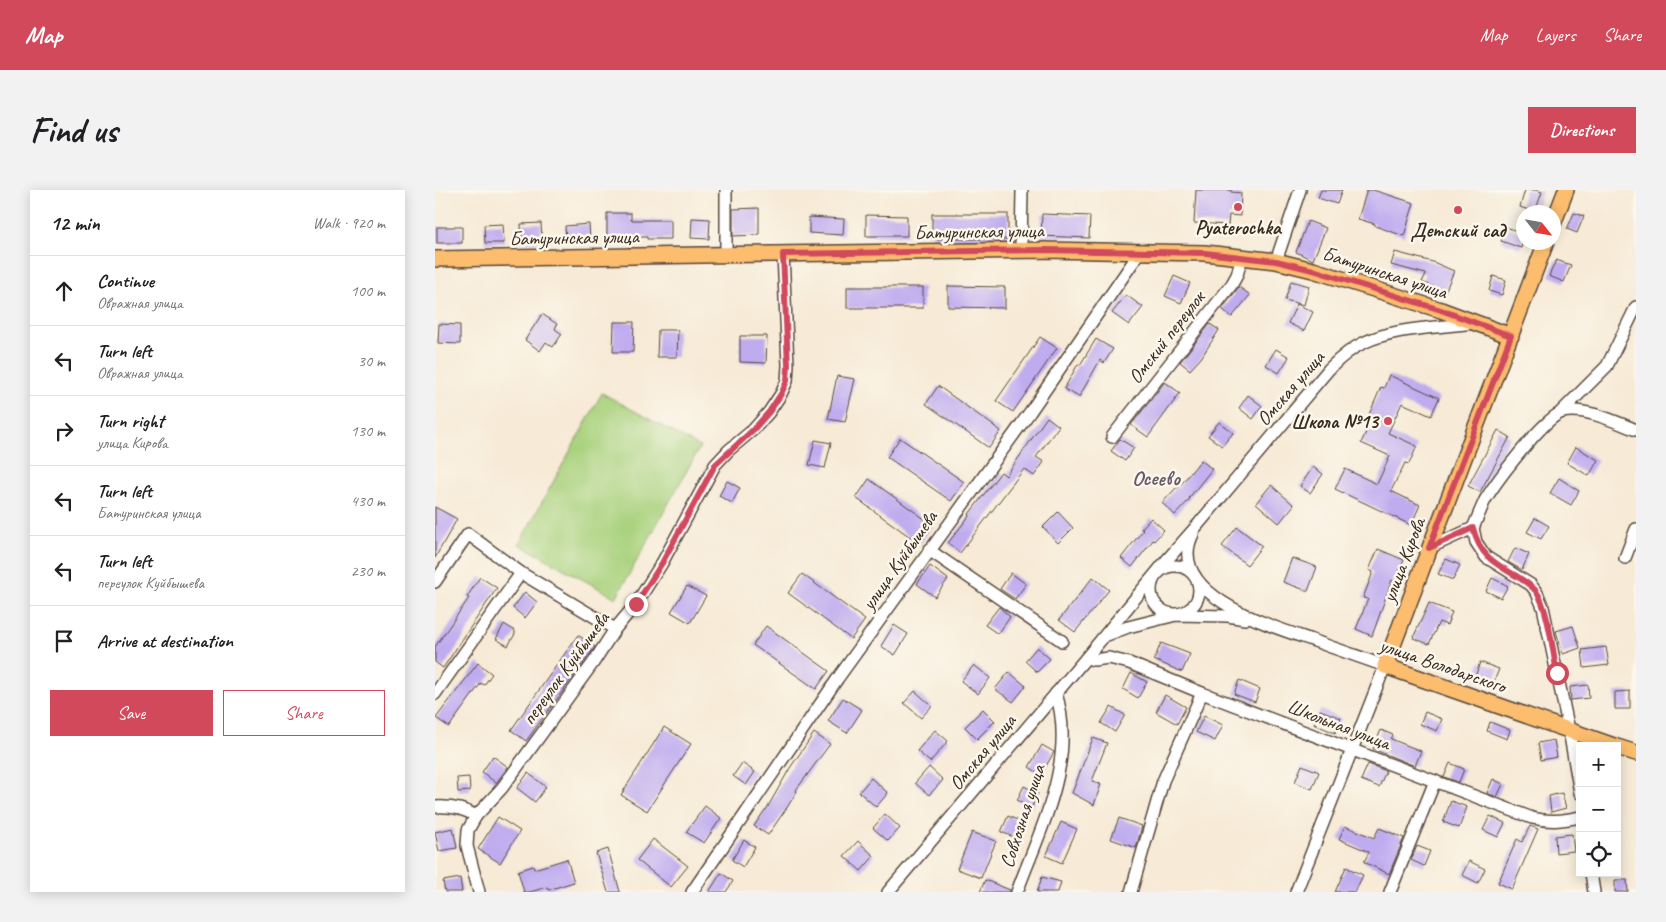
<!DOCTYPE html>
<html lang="en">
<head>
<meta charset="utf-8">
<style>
  body { margin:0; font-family:Caveat,sans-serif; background:#f2f2f2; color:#202124 }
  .controls { position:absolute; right:15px; bottom:15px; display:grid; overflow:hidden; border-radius:0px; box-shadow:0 2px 12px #0003 }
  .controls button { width:45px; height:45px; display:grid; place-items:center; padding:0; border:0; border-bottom:1px solid #e0e0e0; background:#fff; color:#202124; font:25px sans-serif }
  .compass { position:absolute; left:1081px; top:15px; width:45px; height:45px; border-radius:50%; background:#fff; box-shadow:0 2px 12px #0003; rotate:121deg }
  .stop { position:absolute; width:15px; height:15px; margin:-11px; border:4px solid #d1495b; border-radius:50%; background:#fff }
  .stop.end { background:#d1495b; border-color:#fff; box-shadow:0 1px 5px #0008 }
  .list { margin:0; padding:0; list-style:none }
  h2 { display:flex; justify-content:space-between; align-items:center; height:65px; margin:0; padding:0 20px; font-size:21px }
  h2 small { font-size:16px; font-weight:400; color:#757577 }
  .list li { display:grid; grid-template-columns:32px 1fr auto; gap:15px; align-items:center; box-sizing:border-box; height:70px; padding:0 20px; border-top:1px solid #e0e0e0 }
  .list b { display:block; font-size:19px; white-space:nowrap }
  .list p { margin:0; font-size:16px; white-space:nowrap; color:#757577 }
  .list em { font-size:16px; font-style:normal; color:#757577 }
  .actions { display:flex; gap:10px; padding:15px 20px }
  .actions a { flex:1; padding:11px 0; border:1px solid #d1495b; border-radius:0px; text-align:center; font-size:18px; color:#d1495b }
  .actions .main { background:#d1495b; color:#fff }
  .icon { flex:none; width:28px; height:28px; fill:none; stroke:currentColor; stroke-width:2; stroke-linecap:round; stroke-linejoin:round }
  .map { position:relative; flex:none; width:1201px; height:702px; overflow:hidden; border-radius:0px }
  header { display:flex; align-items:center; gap:30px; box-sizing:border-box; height:70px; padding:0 25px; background:#d1495b; color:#fff }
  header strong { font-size:24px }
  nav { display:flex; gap:28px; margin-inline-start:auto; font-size:18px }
  .intro { display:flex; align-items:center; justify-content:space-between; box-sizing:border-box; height:120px; padding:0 30px }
  h1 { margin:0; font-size:35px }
  .button { padding:12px 22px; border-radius:0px; background:#d1495b; color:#fff; font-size:18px; font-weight:700 }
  main { display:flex; gap:30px; padding:0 30px }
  aside { flex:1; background:#fff; border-radius:0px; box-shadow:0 2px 12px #0003 }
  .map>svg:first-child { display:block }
  .green { fill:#a8d17c; stroke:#727e4d }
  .building { fill:#bfacef }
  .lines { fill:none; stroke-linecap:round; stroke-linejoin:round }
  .minor-casing { stroke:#57473a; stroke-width:14 }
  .major-casing { stroke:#57473a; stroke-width:18 }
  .minor { stroke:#fff; stroke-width:11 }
  .major { stroke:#fcbd6e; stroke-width:15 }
  .route { stroke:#d1495b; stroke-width:6 }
  .poi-dot { fill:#d1495b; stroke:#fbf7ec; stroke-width:2 }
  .labels { text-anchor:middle; stroke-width:5; stroke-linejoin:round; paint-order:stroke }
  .poi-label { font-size:20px; font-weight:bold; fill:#3b2a1e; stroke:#fbf7ec }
  .street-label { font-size:20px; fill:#3b2a1e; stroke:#fbf7ec }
  .neighbourhood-label { font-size:21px; font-weight:bold; fill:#695867; stroke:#fbf7ec }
</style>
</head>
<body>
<header>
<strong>Map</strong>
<nav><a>Map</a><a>Layers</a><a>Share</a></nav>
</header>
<div class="intro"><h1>Find us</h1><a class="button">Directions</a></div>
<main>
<aside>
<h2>12 min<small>Walk · 920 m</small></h2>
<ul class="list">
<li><svg class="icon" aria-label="ahead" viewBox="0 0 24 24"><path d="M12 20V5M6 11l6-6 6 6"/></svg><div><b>Continue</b><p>Овражная улица</p></div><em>100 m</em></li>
<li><svg class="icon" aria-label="left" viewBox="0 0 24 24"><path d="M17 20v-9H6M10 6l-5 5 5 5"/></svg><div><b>Turn left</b><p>Овражная улица</p></div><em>30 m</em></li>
<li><svg class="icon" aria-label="right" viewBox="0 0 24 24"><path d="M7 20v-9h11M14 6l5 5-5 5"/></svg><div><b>Turn right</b><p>улица Кирова</p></div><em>130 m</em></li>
<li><svg class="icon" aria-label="left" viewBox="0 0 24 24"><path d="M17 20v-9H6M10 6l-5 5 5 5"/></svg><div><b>Turn left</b><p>Батуринская улица</p></div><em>430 m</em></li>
<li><svg class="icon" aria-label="left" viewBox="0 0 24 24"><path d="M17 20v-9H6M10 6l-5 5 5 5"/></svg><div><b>Turn left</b><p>переулок Куйбышева</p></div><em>230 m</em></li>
<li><svg class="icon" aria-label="arrive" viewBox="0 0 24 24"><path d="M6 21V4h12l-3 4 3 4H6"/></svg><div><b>Arrive at destination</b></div></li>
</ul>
<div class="actions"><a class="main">Save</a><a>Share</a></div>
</aside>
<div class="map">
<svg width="1201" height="702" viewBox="0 0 1201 702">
  <rect width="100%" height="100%" fill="#fbf7ec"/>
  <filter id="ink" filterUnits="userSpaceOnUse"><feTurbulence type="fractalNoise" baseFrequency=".02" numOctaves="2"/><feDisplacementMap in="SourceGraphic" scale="10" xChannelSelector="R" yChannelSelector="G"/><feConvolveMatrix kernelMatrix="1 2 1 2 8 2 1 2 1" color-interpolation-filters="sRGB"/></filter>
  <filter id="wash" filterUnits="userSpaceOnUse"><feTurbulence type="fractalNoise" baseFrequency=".0096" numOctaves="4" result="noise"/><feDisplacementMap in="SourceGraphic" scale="20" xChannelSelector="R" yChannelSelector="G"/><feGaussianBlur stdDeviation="1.12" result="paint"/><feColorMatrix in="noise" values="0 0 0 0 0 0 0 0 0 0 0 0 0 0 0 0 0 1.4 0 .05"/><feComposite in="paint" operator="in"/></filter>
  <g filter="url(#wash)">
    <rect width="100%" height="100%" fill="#f7ead6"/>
    <path class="green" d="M167,203L265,257L181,408L84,354Z"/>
    <g id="blocks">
      <g class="building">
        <path d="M761,0H796V2L806,3L805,26L794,25L793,35L759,33Z"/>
        <path d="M886,0H907L902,14L883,8Z"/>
        <path d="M932,0H938L979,13L969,46L940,36V34L923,29Z"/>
        <path d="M1090,0H1101L1107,2L1100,22L1085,17Z"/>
        <path d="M324,18V45L298,46V19Z"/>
        <path d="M172,23H196V30H236V49H212V47H172Z"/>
        <path d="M1139,23L1149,26L1142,43L1132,39Z"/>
        <rect x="497" y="24" width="76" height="25"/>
        <path d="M607,24L655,26L654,48L606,46Z"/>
        <path d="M431,25L472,26V46H431Z"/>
        <path d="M374,27L409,29L408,45L374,43Z"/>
        <path d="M257,28L275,29L274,49L256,48Z"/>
        <path d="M873,31L891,38L878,70L861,62Z"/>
        <path d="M106,33L107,51L87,52L86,34Z"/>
        <path d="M68,34L69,53H50L49,35Z"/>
        <path d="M154,34L155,50L131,51L130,36Z"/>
        <rect x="2" y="37" width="25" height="16"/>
        <path d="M1071,37L1088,43V50L1086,58L1066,51Z"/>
        <path d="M960,62L998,72L1019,81L1010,102L987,92L991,84L956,75Z"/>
        <path d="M1121,70L1136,75L1129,92L1114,86Z"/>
        <path d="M739,86L755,93L746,113L730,106Z"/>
        <path d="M1058,86L1071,90L1067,105L1054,101Z"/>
        <path d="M856,91L874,96L869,115L850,110Z"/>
        <path d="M513,96L570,97V118L513,117Z"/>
        <rect x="412" y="97" width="76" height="21"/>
        <path d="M804,97L815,105L797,127L787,119Z"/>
        <path d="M691,105L708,117L694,135L677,123Z"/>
        <path d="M862,114L878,122L869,141L853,133Z"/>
        <path d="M107,124L122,134L120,139L127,144L118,157L111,152L105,161L90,150Z"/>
        <path d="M179,132H199L198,162H178Z"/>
        <path d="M4,134L25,135V154L3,153Z"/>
        <path d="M775,134L784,140L766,168L755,180L745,172Z"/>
        <path d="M223,140H243L242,167H222Z"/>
        <path d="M305,146H332L331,173L305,172Z"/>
        <path d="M605,147L622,158L578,222L561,211Z"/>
        <path d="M661,149L678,159L669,173L665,170L644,207L629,199L643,174L645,175Z"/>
        <path d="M841,159L854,167L844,183L831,175Z"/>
        <path d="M954,185L1004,208L996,226L967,213L953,243L982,256L974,274L970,273L956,301L985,315L976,335L900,299L910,279L942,294L955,266L926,253L933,238L930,237L931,234H930L946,197L949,198Z"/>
        <path d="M402,186L420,189L410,232L393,229Z"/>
        <path d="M730,192L745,203L713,247L696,235Z"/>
        <path d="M503,196L566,241L554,258L491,214Z"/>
        <path d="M813,205L827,216L818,229L804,218Z"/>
        <path d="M612,227L624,236L601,267L609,272L599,286L589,279L525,363L513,353L535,325L534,324L566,282L571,286Z"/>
        <path d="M784,232L798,243L787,256L773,246Z"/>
        <path d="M1063,240L1075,247L1045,302L1033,296Z"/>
        <path d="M465,248L529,292L516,311L452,267Z"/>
        <path d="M685,249L699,258L690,271L676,261Z"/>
        <path d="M380,250L396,253L390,278L374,275Z"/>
        <path d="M1141,257L1163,270L1154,286L1132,273Z"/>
        <path d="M766,270L777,279L754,308L755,309L740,325L727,313L742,297L743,298Z"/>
        <path d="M878,277L888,284L875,303L865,296Z"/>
        <path d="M1124,288L1144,301L1136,315L1115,303Z"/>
        <path d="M434,289L498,335L485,354L421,308Z"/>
        <path d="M292,291L305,298L297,313L284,306Z"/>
        <path d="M836,295L859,315L844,333L821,313Z"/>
        <path d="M0,317L22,329L0,368Z"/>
        <path d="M623,322L638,338L623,353L608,337Z"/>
        <path d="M716,328L729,340L719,351L718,350L697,377L686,368L708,340L706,339Z"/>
        <path d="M1100,328L1114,336L1106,349L1092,342Z"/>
        <path d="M802,337L827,356L812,375L787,356Z"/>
        <path d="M1080,358L1094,364L1087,380L1073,372Z"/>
        <path d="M943,359L969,370L960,391L957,390L937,446L921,439L933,409L928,408L938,382L934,380Z"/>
        <path d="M857,368L882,377L873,401L848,392Z"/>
        <path d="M1011,369L1025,375L1018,390L1003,384Z"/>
        <path d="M495,376L513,389L500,407L482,394Z"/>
        <path d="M576,383L591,394L580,409L565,399Z"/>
        <path d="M367,384L430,430L416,449L353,403Z"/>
        <path d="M45,387L62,398L8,478L0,472V457L34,408L32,407Z"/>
        <path d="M658,387L674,400L640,442L624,430Z"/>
        <path d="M1057,388L1073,396L1066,408L1051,401Z"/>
        <path d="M252,396L271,406L255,433L236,422Z"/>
        <path d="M90,402L102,412L90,428L78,418Z"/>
        <path d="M994,413L1017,422L1012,435L1004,432L994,454L978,448Z"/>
        <path d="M564,417L575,427L563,444L550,435Z"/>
        <path d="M69,434L80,441V444L73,456L61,449Z"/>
        <path d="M459,435L473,444L460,465L446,456Z"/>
        <path d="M331,436L394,481L381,499L318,455Z"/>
        <path d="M1138,436L1145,458L1128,464L1121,441Z"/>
        <path d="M143,445L160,457L91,551L76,540Z"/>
        <path d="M726,453L755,464L747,482L719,470Z"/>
        <path d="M602,457L615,469L602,482L590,471Z"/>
        <path d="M1171,457L1174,475L1149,478L1147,460Z"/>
        <path d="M1045,472L1064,479L1058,494L1040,487Z"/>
        <path d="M43,473L57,484L49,495L46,493L14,537L1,528Z"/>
        <path d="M539,475L555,488L543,504L526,491Z"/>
        <path d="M574,482L591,496L578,512L560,499Z"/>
        <path d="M696,483L712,492L703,508L688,499Z"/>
        <path d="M804,490L825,499L820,512L799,504Z"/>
        <path d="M1153,495L1154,508L1136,510L1135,497Z"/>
        <path d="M480,501L497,516L486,528L469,513Z"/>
        <path d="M1195,501V519H1180V502Z"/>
        <path d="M730,505L751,517L742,534L721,522Z"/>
        <path d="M408,508L427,520L412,543L393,531Z"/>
        <path d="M676,517L690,525L680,542L666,533Z"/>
        <path d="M548,519L560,531L542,549L530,537Z"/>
        <path d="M885,520L906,528L900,543L879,534Z"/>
        <path d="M990,522L1007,529L1002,541L985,534Z"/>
        <path d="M769,526L788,535L780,551L761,542Z"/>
        <path d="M1055,532L1075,540L1072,549L1052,541Z"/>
        <path d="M229,537L256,554L212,621L186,605Z"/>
        <path d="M500,540L513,551L495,572L482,561Z"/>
        <path d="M946,540L958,545L956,549L986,561L980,576L938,559Z"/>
        <path d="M379,543L395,554L361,600L362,601L353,616L333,645L319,636L330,620H331L355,578Z"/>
        <path d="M658,548L672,553L657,591L666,594L659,615L637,603Z"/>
        <path d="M1119,550L1122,567L1106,570L1103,553Z"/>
        <path d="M607,555L619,562L606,585L594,577Z"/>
        <path d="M58,566L73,577L61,593L47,582Z"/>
        <path d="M307,573L320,582L311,595L298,586Z"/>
        <path d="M1015,573L1029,579L1024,592L1009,587Z"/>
        <path d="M933,574L951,581L944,597L926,590Z"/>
        <path d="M867,575L884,582L877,599L860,592Z"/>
        <path d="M494,577L508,590L494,605L480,593Z"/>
        <path d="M93,583L111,597L100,612L82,598Z"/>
        <path d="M34,587L35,601L23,602L22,588Z"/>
        <path d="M436,588L453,603L441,617L424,602Z"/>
        <path d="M1058,589L1068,594L1062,607L1052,603Z"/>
        <path d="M589,596L603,603L597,617L582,610Z"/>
        <path d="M1127,603L1131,618L1116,622L1114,606Z"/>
        <path d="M1016,611L1032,617L1024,638L1008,632Z"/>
        <path d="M270,616L286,628L269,653L251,642Z"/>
        <path d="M450,624L465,638L453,651L438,638Z"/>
        <path d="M573,626L591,634L584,649L566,642Z"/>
        <path d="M1055,626L1070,633L1063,647L1048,640Z"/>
        <path d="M63,627L85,641L65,673L43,659Z"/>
        <path d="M684,628L707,636L701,658L676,649Z"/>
        <path d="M626,632L642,639L627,673L611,666Z"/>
        <path d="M910,636L939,648L944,638L969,648L954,684L929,672L934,662L904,649Z"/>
        <path d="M1095,636L1103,639L1077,699L1063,693L1082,649L1087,652Z"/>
        <path d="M18,638L22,658L4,661L0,642Z"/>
        <path d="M537,642L561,651L546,688L522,679Z"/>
        <path d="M1137,644L1139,661L1121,663L1120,646Z"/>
        <path d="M218,649L253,676L236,697L202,670Z"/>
        <path d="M309,650L320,657L308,677L297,670Z"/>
        <path d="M423,651L439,666L426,681L409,666Z"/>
        <path d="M982,656L995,661L989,676L976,670Z"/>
        <path d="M173,659L185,702H173L161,663Z"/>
        <path d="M132,669L139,692L113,700L112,697L95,702H89L83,681L98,676L99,679Z"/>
        <path d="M1034,671L1050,679L1043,693L1027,685Z"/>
        <path d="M911,677L928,685L920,702H900Z"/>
        <path d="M286,683L298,691L291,702H274Z"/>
        <path d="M607,687L626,692L623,702H602Z"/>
        <path d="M25,688L27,702H10L8,691Z"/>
        <path d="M550,690L575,700V702H545Z"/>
        <path d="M1180,690H1192L1193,702H1180Z"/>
      </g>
    </g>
  </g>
  <g filter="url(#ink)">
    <use href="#blocks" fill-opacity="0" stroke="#57473a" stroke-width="1"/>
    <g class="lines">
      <g class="minor-casing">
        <g id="minor">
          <path d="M291,0V65"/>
          <path d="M586,61L587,0"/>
          <path d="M841,71L865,0"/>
          <path d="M1126,222L1172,176L1201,117"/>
          <path d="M677,247L797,94L802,85L807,67"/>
          <path d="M1038,338C1042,329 1046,319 1050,310C1061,292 1109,227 1128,222C1150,217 1181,232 1201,240"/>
          <path d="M758,344C728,404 838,437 877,450C901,459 925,467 950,476L861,702"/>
          <path d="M994,358L1038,338L1041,352L1051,367L1096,395L1102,403L1108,417L1134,540L1145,603"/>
          <path d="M494,360L627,451"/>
          <path d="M1190,368L1201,339"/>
          <circle cx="740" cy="400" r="24"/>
          <path d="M0,392L33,344L86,383L180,439"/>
          <path d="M672,445L693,437L741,425L793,426L810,429"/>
          <path d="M651,468L659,470L674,468L694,473L767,503L1097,628C1114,632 1127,631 1145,627"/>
          <path d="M0,504L86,383"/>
          <path d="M0,617C15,616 28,618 41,626"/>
          <path d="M1156,683L1159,702"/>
          <path d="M44,702L32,656L33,640L41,626L67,598L158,473L180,439L201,414L227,373L280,275L294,260L319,239L334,222L346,204L352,191L353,175L348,64"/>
          <path d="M257,702L403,488L595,222L705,62"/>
          <path d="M453,702L651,468L731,371L761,337L894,179C904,169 915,159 928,153C961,137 1002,138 1038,133"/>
          <path d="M582,702C605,639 642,571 621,503"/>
          <path d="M696,702L728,591L767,503"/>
          <path d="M955,702L1000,591"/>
        </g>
      </g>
      <g class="major-casing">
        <g id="major">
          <path d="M1118,34L1131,0"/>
          <path d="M1111,52L950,476L1179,556"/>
          <path d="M0,69L609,60L770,63L841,71L878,80L1006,120L1076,146"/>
          <path d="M1182,557L1201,563"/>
        </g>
      </g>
      <use href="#minor" class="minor"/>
      <use href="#major" class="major"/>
    </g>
  </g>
  <g class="lines" filter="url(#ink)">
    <path class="route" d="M201,414L227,373L280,275L319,239L334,222L346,204L352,191L353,175L348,64L609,60L770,63L841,71L878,80L1006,120L1076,146L994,358L1038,338C1045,366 1059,373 1083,387C1089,391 1096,395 1101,401C1113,417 1118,462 1122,483"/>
  </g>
  <g class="poi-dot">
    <circle cx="803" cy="17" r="5"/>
    <circle cx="1023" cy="20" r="5"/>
    <circle cx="953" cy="231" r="5"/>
  </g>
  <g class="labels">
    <g class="poi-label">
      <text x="803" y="44">Pyaterochka</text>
      <text x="1023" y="47">Детский сад</text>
      <text x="943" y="238" text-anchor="end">Школа №13</text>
    </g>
    <g class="street-label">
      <text transform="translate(544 41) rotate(-1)" y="7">Батуринская улица</text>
      <text transform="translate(139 47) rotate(-1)" y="7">Батуринская улица</text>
      <text transform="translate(950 82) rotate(18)" y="7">Батуринская улица</text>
      <text transform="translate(731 147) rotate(-52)" y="7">Омский переулок</text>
      <text transform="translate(855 198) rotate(-49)" y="7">Омская улица</text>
      <text transform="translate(464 370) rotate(-55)" y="7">улица Куйбышева</text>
      <text transform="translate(968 370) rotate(-69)" y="7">улица Кирова</text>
      <text transform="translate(1008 475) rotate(19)" y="7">улица Володарского</text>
      <text transform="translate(130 478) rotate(-54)" y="7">переулок Куйбышева</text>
      <text transform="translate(904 534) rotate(21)" y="7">Школьная улица</text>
      <text transform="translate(547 562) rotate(-50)" y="7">Омская улица</text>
      <text transform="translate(587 626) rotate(-72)" y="7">Совхозная улица</text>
    </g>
    <g class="neighbourhood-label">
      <text x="721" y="295">Осеево</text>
    </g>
  </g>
</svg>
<div class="controls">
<button>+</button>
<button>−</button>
<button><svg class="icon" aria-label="locate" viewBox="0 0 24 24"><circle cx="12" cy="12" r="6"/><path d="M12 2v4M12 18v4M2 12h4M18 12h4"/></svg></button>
</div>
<svg class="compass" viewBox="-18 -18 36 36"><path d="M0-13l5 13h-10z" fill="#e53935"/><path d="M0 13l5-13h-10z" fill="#757577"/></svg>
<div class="stop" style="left:1122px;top:483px"></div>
<div class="stop end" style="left:201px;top:414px"></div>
</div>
</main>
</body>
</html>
